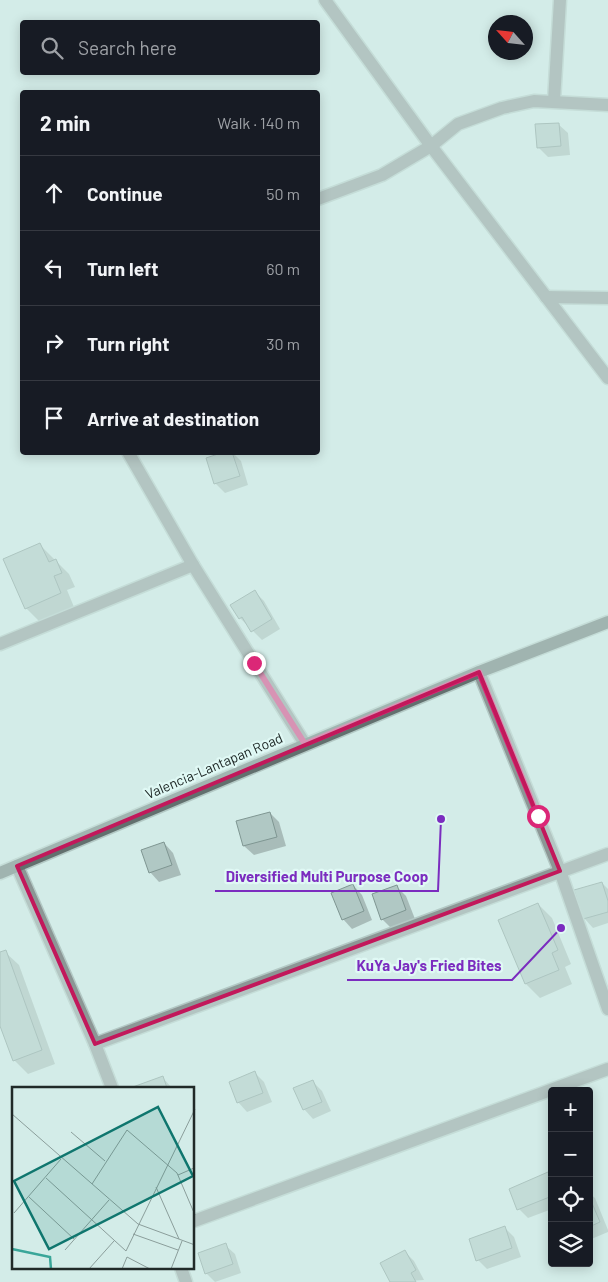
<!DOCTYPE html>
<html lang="en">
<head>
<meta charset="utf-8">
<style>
  body { margin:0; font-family:Barlow,sans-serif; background:#20242c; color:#f1f3f6 }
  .controls { position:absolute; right:15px; bottom:15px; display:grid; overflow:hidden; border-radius:5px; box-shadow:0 2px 12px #0003 }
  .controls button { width:45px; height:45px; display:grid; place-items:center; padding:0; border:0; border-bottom:1px solid #363941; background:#171b24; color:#f1f3f6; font:25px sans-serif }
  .compass { position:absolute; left:488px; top:15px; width:45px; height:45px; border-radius:50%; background:#171b24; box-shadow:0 2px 12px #0003; rotate:297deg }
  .stop { position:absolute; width:15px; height:15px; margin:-11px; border:4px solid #db2777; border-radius:50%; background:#fff }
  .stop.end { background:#db2777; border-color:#fff; box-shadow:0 1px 5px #0008 }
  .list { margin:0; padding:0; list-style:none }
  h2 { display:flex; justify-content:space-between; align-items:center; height:65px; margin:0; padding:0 20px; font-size:21px }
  h2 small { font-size:16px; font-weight:400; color:#9ea1a6 }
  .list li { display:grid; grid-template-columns:32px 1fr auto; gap:15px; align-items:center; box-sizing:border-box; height:75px; padding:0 20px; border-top:1px solid #363941 }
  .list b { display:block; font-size:19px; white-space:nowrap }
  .list em { font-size:16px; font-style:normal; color:#9ea1a6 }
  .icon { flex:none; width:28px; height:28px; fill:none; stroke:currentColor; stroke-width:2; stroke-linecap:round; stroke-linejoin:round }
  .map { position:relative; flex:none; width:608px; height:1282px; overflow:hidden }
  .search { position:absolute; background:#171b24; box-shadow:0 2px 12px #0003; left:20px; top:20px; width:300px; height:55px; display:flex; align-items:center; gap:12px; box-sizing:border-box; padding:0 18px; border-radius:5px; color:#9ea1a6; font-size:19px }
  .panel { position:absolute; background:#171b24; box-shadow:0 2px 12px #0003; left:20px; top:90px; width:300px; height:365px; border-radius:5px }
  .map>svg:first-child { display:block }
  .shadow { fill:#0003 }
  .building { fill:#b0c8c4; stroke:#7f9692 }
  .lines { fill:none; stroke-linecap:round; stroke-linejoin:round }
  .minor-casing { stroke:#b3c9c5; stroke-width:15 }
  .secondary-casing { stroke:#b3c9c5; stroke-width:15 }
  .minor { stroke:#8c9695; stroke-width:12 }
  .secondary { stroke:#62706e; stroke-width:12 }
  .route { stroke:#db2777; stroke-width:6 }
  .marked { fill:none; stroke:#c2185b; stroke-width:4; stroke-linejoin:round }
  .labels { text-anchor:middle; stroke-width:4.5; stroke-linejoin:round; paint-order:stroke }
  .street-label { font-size:14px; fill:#202a28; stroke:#e0f9f5 }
  .inset-river { fill:none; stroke:#39a699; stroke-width:2.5 }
  .inset-road { fill:none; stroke:#8b9e9b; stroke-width:1 }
  .view { fill:#0f766e; fill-opacity:0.15; stroke:#0f766e; stroke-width:2.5 }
  .inset-edge { fill:none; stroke:#202a28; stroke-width:2.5 }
  .leader { fill:none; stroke:#7b2cbf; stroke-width:2 }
  .callout-dot { fill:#7b2cbf; stroke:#e0f9f5; stroke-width:2 }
  .callout-label { font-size:15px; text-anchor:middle; font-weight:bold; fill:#7b2cbf; stroke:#e0f9f5; stroke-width:4.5; stroke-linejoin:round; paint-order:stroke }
</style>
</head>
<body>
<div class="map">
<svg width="608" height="1282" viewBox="0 0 608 1282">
  <rect width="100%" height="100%" fill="#d3ece8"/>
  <g class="shadow">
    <path d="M558,124L568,133L570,155L548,157L538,147Z"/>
    <path d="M228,452H232L241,461L248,485L225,493L215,483Z"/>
    <path d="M40,545L69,574L75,587L67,590L74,607L40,622L26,608Z"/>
    <path d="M255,592L264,601L280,629L262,640L240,618Z"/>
    <path d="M270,813L279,822L286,846L254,855L244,846L238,822Z"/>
    <path d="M164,843L173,853L181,875L159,882L150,872Z"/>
    <path d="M602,883L608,889V923L593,928L584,918Z"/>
    <path d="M353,885L362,895L372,920L352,929L343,919Z"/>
    <path d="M396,886L406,896L415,919L391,928L382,919Z"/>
    <path d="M538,904L552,918L571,964L565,967L572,984L540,998L526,984L500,920Z"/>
    <path d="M5,952L19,965L55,1064L28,1074L14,1060L0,1022V954Z"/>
    <path d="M255,1073L264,1082L272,1102L247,1112L238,1102Z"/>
    <path d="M163,1078L172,1088H132Z"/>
    <path d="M313,1082L322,1091L331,1111L313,1119L304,1109Z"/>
    <path d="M548,1174L552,1177V1209L528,1218L519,1209Z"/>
    <path d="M589,1193L595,1198L608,1230V1232L589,1240Z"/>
    <path d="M505,1228L514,1237L521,1257L487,1269L478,1260Z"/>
    <path d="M225,1245L235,1254L241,1273L215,1282L206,1273Z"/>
    <path d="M404,1251L414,1261L424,1280L392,1282Z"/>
  </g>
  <g class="building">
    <path d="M559,123L561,146L537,148L535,124Z"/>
    <path d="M224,452H232L240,476L214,484L206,458Z"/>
    <path d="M40,543L49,562L56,559L62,573L54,576L61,593L25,609L3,559Z"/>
    <path d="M255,590L272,619L251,632L242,617L239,619L230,605Z"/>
    <path d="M270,812L277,837L243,846L236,821Z"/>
    <path d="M164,842L172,865L149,873L141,850Z"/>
    <path d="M602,882L608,901V912L583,919L574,890Z"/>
    <path d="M353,884L364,911L342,920L331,893Z"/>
    <path d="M397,885L406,910L381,920L372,894Z"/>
    <path d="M538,903L558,950L552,953L559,970L525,984L498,920Z"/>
    <path d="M6,950L42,1050L13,1061L0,1026V952Z"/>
    <path d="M255,1071L263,1093L237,1103L229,1082Z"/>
    <path d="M163,1076L167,1088H130Z"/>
    <path d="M313,1080L322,1102L303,1110L293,1088Z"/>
    <path d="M548,1172L552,1180V1196L517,1210L509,1189Z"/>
    <path d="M589,1196L600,1222L589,1227Z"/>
    <path d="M505,1226L512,1248L476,1261L469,1239Z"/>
    <path d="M226,1243L233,1264L205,1274L198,1253Z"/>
    <path d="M405,1250L416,1270L411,1273L416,1282H390L380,1263Z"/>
  </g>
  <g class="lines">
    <g class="minor-casing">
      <g id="minor">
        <path d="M325,0L431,146L608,378"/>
        <path d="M554,101L560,0"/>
        <path d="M318,199L382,175L431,146L458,124L502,108L534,101L608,105"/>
        <path d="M546,297L608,298"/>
        <path d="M128,452L193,565L305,744"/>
        <path d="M0,644L193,565"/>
        <path d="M479,672L560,871L608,1009"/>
        <path d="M17,866L95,1044L112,1088"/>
        <path d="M95,1044L608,854"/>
        <path d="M194,1221L608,1069"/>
        <path d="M181,1268L186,1282"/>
      </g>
    </g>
    <g class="secondary-casing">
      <path id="secondary" d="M0,873L479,672L608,622"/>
    </g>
    <use href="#minor" class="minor"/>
    <use href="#secondary" class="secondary"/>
  </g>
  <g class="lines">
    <path class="route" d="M254,663L305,744L479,672L538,816"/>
  </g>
  <path d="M0 0H608V1282H0ZM479,672L560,871L95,1044L17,866Z" fill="#d3ece8" fill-opacity=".55" fill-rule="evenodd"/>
  <path class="marked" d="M479,672L560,871L95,1044L17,866Z"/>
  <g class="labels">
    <g class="street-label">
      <text transform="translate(214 766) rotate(-23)" y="5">Valencia-Lantapan Road</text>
    </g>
  </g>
  <g transform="translate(12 1087)">
    <rect width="182" height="182" fill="#d3ece8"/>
    <path class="inset-river" d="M0,162L38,170L39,182"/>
    <path class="inset-road" d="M0,27L126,137L183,158M59,45L93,74M166,88L182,81M34,91L114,164L183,22M80,97L115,43L165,86L183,128M144,100L167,152M17,110L62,152M2,126L49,72M121,147L166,163M53,163L97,113M77,182L102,154M110,182L115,170L138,182M159,182L170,154"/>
    <path class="view" d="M146,20L181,89L37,162L2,94Z"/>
    <rect width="182" height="182" class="inset-edge"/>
  </g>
  <path class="leader" d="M441 819L438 891H215M561 928L512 980H347"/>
  <g class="callout-dot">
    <circle cx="441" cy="819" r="5"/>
    <circle cx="561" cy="928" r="5"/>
  </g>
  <g class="callout-label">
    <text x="327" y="882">Diversified Multi Purpose Coop</text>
    <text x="429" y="971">KuYa Jay's Fried Bites</text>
  </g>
</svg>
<div class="controls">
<button>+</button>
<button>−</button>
<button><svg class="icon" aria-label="locate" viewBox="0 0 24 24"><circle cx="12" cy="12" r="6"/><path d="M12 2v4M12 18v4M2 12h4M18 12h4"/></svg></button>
<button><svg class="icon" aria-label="layers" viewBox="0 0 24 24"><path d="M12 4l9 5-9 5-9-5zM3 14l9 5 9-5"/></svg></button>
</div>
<svg class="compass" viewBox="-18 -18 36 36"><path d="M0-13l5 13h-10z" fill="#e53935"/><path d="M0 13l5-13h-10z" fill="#9ea1a6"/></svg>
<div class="stop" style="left:538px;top:816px"></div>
<div class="stop end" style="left:254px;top:663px"></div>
<div class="search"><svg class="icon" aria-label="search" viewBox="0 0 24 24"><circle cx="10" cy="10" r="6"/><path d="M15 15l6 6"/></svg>Search here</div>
<section class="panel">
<h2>2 min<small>Walk · 140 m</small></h2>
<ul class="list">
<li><svg class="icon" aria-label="ahead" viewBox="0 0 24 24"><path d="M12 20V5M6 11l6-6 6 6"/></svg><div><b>Continue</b></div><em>50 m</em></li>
<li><svg class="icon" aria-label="left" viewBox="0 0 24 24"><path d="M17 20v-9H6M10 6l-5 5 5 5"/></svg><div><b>Turn left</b></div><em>60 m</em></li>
<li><svg class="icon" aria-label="right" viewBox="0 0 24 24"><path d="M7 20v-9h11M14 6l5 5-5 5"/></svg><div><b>Turn right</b></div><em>30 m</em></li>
<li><svg class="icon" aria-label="arrive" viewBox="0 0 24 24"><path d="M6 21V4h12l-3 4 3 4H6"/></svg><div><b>Arrive at destination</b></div></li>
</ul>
</section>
</div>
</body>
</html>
